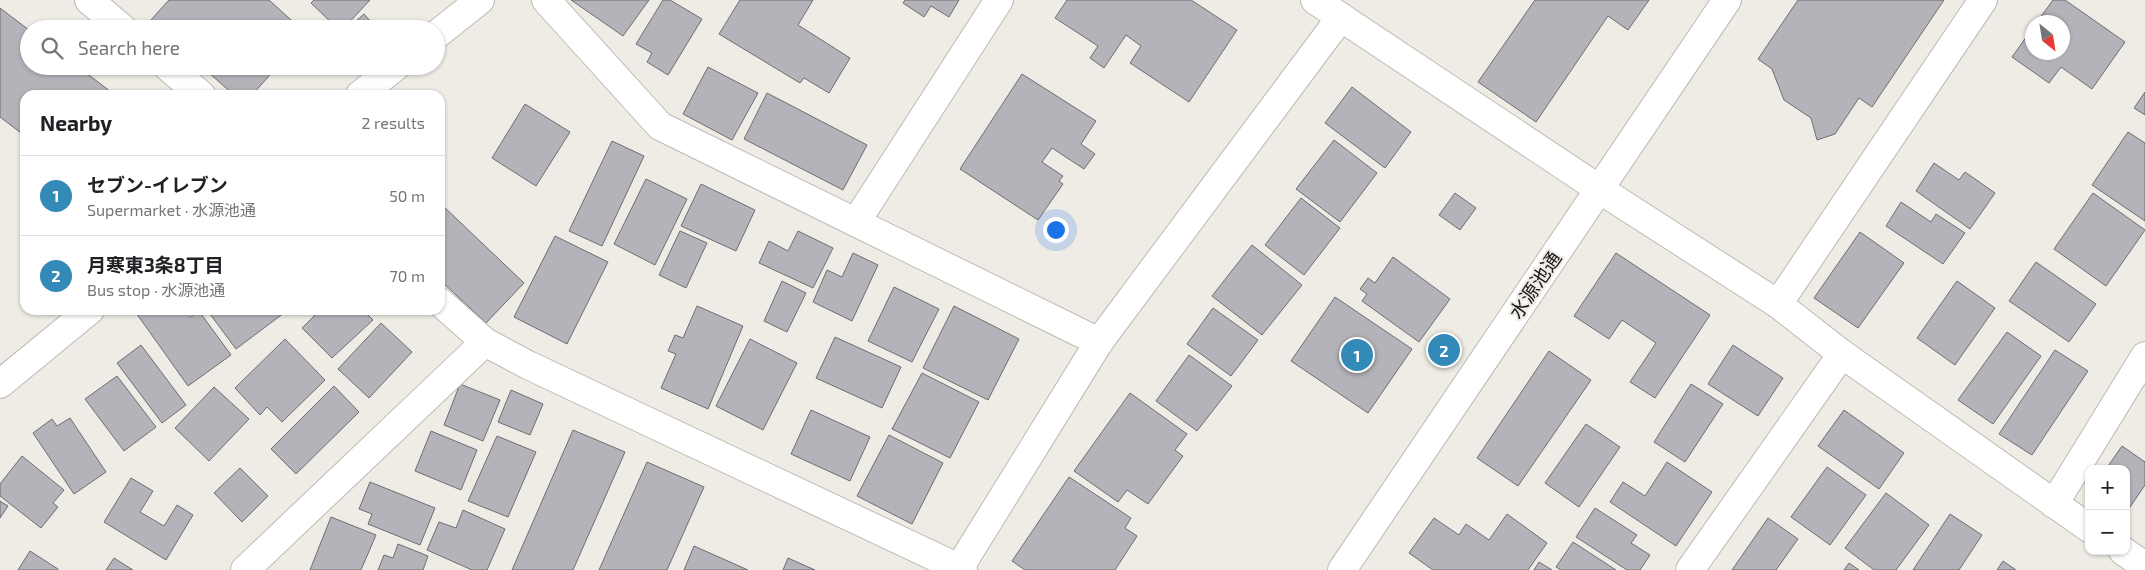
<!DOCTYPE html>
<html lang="en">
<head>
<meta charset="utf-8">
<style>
  body { margin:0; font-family:"Exo 2","Noto Sans JP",sans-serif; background:#f6f6f6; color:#202124 }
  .controls { position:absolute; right:15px; bottom:15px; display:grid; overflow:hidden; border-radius:10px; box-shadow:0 1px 4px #0004 }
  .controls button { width:45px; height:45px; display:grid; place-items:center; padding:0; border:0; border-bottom:1px solid #e0e0e0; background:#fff; color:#202124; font:25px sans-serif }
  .compass { position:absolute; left:2025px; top:15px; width:45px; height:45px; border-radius:50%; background:#fff; box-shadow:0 1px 4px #0004; rotate:150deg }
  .you { position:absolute; left:1055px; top:229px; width:18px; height:18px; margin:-12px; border:4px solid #fff; border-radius:50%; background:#1a73e8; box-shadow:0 0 0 8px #1a73e833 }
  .badge { display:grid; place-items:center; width:32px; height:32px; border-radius:50%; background:#3389b8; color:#fff; font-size:16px; font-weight:700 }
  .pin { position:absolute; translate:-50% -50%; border:2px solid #fff; box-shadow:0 1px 5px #0006 }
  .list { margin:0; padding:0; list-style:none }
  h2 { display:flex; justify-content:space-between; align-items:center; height:65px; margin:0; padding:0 20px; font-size:21px }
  h2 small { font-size:16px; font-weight:400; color:#757577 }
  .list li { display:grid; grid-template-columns:32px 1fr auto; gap:15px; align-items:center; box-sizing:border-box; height:80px; padding:0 20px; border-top:1px solid #e0e0e0 }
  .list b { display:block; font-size:19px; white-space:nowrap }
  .list p { margin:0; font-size:16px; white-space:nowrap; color:#757577 }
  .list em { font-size:16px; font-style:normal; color:#757577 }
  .icon { flex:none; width:28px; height:28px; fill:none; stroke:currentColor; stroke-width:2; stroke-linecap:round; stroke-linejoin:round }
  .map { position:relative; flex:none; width:2145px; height:570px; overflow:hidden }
  .search { position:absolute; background:#fff; box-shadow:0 1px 4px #0004; left:20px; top:20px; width:425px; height:55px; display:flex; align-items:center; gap:12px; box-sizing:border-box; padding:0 18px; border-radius:28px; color:#757577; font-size:19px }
  .panel { position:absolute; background:#fff; box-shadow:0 1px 4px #0004; left:20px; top:90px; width:425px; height:225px; border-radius:15px }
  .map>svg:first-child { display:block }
  .building { fill:#b4b3ba; stroke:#6e6d73 }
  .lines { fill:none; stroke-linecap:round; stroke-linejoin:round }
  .minor-casing { stroke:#bdbab4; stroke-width:30 }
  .tertiary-casing { stroke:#bdbab4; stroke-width:30 }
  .minor { stroke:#fff; stroke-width:28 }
  .tertiary { stroke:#fff; stroke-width:28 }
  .labels { text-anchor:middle; stroke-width:4.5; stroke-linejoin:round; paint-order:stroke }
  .street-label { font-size:19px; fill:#1a1917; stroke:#efece6 }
</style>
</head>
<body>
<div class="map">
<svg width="2145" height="570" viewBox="0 0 2145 570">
  <rect width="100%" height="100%" fill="#efece6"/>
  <g class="building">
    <path d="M169,0H269L301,29H159L150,21Z"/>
    <path d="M314,0H370L343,29H338L311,3Z"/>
    <path d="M571,0H649L623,36Z"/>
    <path d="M663,0H670L702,19L668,75L647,62L652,53L636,44Z"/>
    <path d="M740,0H813L798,25L850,58L829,93L804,78L800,83L719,34Z"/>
    <path d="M905,0H959L949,17L931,6L924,17L903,3Z"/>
    <path d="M1067,0H1191L1237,30L1189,102L1130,63L1141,46L1126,35L1104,68L1090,58L1098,46L1055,18Z"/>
    <path d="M1535,0H1649L1628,30L1608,16L1536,122L1478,82Z"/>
    <path d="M1798,0H1944L1872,107L1859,98L1835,134L1817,140L1811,118L1784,100L1772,69L1758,59Z"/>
    <path d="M2053,0H2065L2125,42L2092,89L2061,67L2049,83L2012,57L2032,29V52H2062V22H2037Z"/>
    <path d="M0,8L29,30V66H77L115,95H25V136L0,117Z"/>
    <path d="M364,14L377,29H347Z"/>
    <path d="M201,66H278L252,95H234Z"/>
    <path d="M281,66H299L291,75Z"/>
    <path d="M708,67L758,93L732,140L683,114Z"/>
    <path d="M1022,74L1096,121L1081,144L1095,154L1084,169L1052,148L1042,162L1063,176L1059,181L1063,184L1038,220L960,169Z"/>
    <path d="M1352,87L1411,132L1385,168L1325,123Z"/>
    <path d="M2145,92V115L2134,108Z"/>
    <path d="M767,93L867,145L843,190L744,139Z"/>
    <path d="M525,104L570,132L536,186L492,158Z"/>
    <path d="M2128,132L2145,143V221L2092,185Z"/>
    <path d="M1334,140L1377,173L1340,222L1296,189Z"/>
    <path d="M612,141L644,156L602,246L569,231Z"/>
    <path d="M1934,163L1959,180L1965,172L1995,193L1970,229L1916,191Z"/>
    <path d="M646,179L687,199L655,265L614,244Z"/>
    <path d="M701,184L755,210L736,251L681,226Z"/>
    <path d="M1455,193L1476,208L1460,230L1439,215Z"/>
    <path d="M2093,193L2145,230L2106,286L2054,249Z"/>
    <path d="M1301,198L1340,228L1304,275L1265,245Z"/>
    <path d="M1901,202L1931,222L1936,214L1965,233L1943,264L1886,226Z"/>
    <path d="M440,203L524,283L486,323L440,280Z"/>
    <path d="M680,231L707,243L686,288L659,275Z"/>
    <path d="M798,231L833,248L813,288L759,263L769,241L788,251Z"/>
    <path d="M1860,232L1904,263L1858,328L1814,298Z"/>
    <path d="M555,236L608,262L567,344L514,317Z"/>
    <path d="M1252,245L1302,285L1262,335L1212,296Z"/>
    <path d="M853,253L878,265L852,321L813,302L827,270L842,277Z"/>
    <path d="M1616,253L1710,315L1655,398L1630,382L1656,343L1622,320L1609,339L1574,316Z"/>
    <path d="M1393,257L1450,299L1419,342L1362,301L1367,294L1360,289L1368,278L1375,283Z"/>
    <path d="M2036,262L2096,304L2069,342L2009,301Z"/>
    <path d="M782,281L806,293L787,332L764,321Z"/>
    <path d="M1957,281L1995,308L1955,365L1917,338Z"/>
    <path d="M894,287L939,309L912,362L868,341Z"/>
    <path d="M1335,297L1412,349L1368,413L1291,361Z"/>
    <path d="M697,306L743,326L708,409L661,388L676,354L668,351L675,335L683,338Z"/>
    <path d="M954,306L1019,339L988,400L923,368Z"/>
    <path d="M1213,308L1258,340L1231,376L1187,344Z"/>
    <path d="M134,310H185L190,317L199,311L231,355L188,386Z"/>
    <path d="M207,310H281L284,313L236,349Z"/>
    <path d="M320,310H363L373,320L332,358L302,328Z"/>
    <path d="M381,323L412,352L369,398L338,369Z"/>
    <path d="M2007,332L2041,356L1993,424L1958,400Z"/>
    <path d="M835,337L901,367L882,408L816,378Z"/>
    <path d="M285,339L325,380L282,422L267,407L260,415L235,388Z"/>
    <path d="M750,339L797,363L763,430L716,406Z"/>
    <path d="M141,345L186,405L162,423L117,363Z"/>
    <path d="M1733,345L1783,378L1758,416L1708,384Z"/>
    <path d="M2055,350L2088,371L2032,455L1999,434Z"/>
    <path d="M1549,351L1591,380L1518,486L1477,458Z"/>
    <path d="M1189,355L1232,386L1197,431L1156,401Z"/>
    <path d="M922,373L979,402L950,458L892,429Z"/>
    <path d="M117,376L156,427L124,451L85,399Z"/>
    <path d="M460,384L500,400L483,441L444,425Z"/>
    <path d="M1691,384L1723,404L1685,462L1654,442Z"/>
    <path d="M334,386L359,412L296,474L271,449Z"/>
    <path d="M214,387L249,419L209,461L175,428Z"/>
    <path d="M511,390L543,404L530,435L498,422Z"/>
    <path d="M1130,393L1187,434L1175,450L1183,456L1148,504L1127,490L1118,502L1074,471Z"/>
    <path d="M811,410L870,437L850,481L791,454Z"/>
    <path d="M1844,410L1904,453L1879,489L1818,446Z"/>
    <path d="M70,418L106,472L74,494L33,433L52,419L57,426Z"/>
    <path d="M1586,424L1620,447L1579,507L1545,483Z"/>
    <path d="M573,430L625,452L573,570H512Z"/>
    <path d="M431,431L477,450L461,490L415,471Z"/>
    <path d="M889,435L943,463L912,524L857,496Z"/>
    <path d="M497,436L536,452L508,517L468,501Z"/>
    <path d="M2122,446L2145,462V485L2126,513V469H2106Z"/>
    <path d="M22,456L64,490L53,503L58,507L41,528L0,496V484Z"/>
    <path d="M647,462L704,487L667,570H599Z"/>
    <path d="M1667,462L1712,492L1676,546L1610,502L1623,482L1645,496Z"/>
    <path d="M1827,467L1866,495L1830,545L1791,517Z"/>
    <path d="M240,468L268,496L242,522L214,493Z"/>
    <path d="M1069,477L1131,518L1125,528L1137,536L1115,570H1025L1012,561Z"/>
    <path d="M131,478L153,491L140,512L164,526L177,505L193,515L166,560L104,522Z"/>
    <path d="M370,482L435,508L420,545L368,524L372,514L359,509Z"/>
    <path d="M1886,493L1929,525L1896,570H1874L1845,548Z"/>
    <path d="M0,501L8,506L0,518Z"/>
    <path d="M1595,508L1637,535L1631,543L1650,555L1640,570H1627L1576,537Z"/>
    <path d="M463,510L505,529L487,570H472L427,550L439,522L456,528Z"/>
    <path d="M1507,514L1547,543L1528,570H1433L1409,553L1434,518L1459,535L1466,524L1489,540Z"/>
    <path d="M1950,514L1982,535L1959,570H1913Z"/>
    <path d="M331,517L376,535L361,570H310Z"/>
    <path d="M1768,518L1798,539L1776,570H1732Z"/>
    <path d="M1573,542L1616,570H1561L1556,567Z"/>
    <path d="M398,544L428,556L423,570H378L384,555L393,558Z"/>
    <path d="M694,546L748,570H684Z"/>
    <path d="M30,551L58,569V570H18Z"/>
    <path d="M114,558L133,570H106Z"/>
    <path d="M788,558L815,570H783Z"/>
    <path d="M2003,561L2016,570H1997Z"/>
    <path d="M1539,562L1552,570H1534Z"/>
    <path d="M1849,563L1859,570H1844Z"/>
  </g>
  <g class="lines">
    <g class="minor-casing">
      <g id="minor">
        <path d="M89,0L123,29"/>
        <path d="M546,0L660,126L1099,342"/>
        <path d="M1315,0L1599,189L1778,304L1842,354L2089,528"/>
        <path d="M436,35L480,0"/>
        <path d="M167,66L201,95"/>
        <path d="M360,95L396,66"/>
        <path d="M856,222L999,0"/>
        <path d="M440,302L485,342L528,365L963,570"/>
        <path d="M1778,304L1983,0"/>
        <path d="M0,384L90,310"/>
        <path d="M2054,504L2145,356"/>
        <path d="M2123,551L2145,566"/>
        <path d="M245,570L485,342"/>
        <path d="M958,570L1099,342L1341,17"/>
        <path d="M1690,570L1842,354"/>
      </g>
    </g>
    <g class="tertiary-casing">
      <path id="tertiary" d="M1342,570L1727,0"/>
    </g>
    <use href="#minor" class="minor"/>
    <use href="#tertiary" class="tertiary"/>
  </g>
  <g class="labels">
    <g class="street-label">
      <text transform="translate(1535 285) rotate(-56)" y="7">水源池通</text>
    </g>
  </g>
</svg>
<div class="controls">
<button>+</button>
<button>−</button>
</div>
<svg class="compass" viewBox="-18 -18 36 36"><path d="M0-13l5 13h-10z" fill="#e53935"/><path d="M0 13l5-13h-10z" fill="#757577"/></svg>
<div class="you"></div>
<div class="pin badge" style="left:1357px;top:355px">1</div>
<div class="pin badge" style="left:1444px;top:350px">2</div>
<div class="search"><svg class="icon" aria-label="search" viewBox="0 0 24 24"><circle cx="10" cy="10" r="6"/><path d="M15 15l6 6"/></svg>Search here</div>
<section class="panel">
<h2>Nearby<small>2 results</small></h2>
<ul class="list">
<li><span class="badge">1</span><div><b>セブン-イレブン</b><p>Supermarket · 水源池通</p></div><em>50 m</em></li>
<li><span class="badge">2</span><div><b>月寒東3条8丁目</b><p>Bus stop · 水源池通</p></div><em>70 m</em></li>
</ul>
</section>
</div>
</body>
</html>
